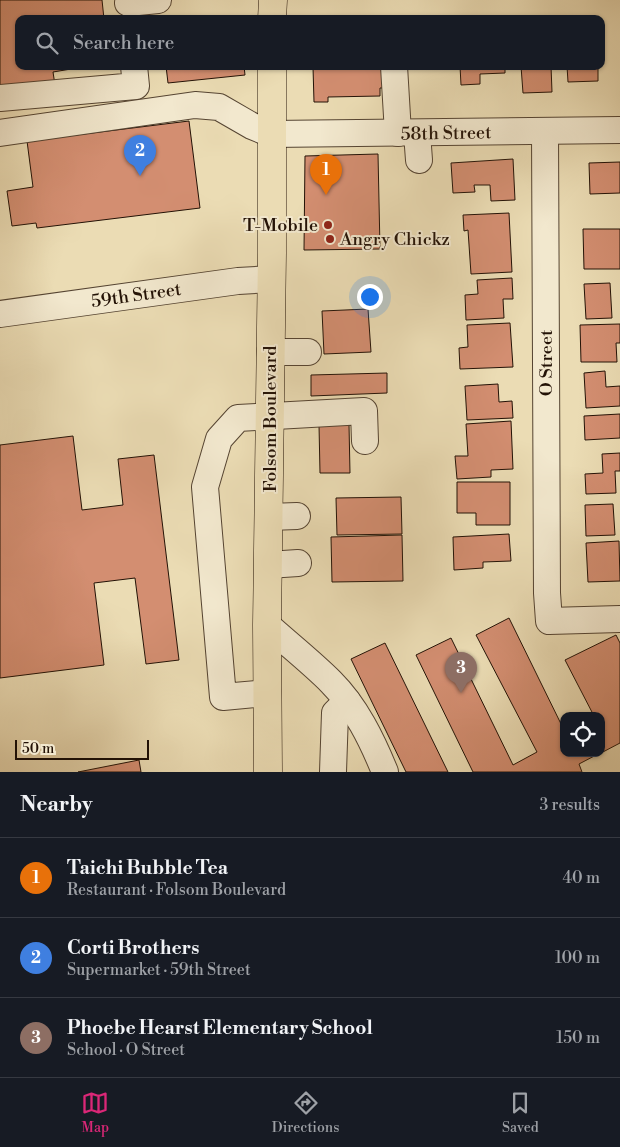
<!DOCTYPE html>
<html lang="en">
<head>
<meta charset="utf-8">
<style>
  body { margin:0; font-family:"Libre Bodoni",serif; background:#20242c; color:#f1f3f6 }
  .controls { position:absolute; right:15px; bottom:15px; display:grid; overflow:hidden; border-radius:10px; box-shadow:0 1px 4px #0004 }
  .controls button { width:45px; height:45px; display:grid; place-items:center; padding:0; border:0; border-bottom:1px solid #363941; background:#171b24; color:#f1f3f6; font:25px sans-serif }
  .scale { position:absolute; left:15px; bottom:12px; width:134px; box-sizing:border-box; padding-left:5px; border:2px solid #231206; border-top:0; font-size:14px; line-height:18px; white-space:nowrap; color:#231206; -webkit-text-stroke:4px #f2e8ce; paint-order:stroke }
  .you { position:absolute; left:369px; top:296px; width:18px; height:18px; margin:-12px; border:4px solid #fff; border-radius:50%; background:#1a73e8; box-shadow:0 0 0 8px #1a73e833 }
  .badge { display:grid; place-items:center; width:32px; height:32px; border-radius:50%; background:#db2777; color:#fff; font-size:16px; font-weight:700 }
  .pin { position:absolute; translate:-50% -41px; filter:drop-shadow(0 1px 2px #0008) }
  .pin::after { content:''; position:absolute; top:26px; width:18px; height:15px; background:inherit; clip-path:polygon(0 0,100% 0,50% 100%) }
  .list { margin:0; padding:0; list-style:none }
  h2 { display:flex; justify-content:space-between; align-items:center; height:65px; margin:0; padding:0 20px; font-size:21px }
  h2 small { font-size:16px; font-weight:400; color:#9ea1a6 }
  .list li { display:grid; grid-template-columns:32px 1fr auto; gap:15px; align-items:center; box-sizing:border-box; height:80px; padding:0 20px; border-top:1px solid #363941 }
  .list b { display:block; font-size:19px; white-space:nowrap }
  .list p { margin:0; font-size:16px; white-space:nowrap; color:#9ea1a6 }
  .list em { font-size:16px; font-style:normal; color:#9ea1a6 }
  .icon { flex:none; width:28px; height:28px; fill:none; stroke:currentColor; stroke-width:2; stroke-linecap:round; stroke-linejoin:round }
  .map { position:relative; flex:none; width:620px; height:772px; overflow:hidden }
  .search { position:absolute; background:#171b24; box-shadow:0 1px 4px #0004; left:15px; right:15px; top:15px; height:55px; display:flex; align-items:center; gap:12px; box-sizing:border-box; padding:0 18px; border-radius:10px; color:#9ea1a6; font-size:19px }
  .sheet { height:305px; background:#171b24 }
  nav { display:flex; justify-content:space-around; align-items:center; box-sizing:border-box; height:70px; border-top:1px solid #363941; background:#171b24; font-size:14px; color:#9ea1a6 }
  nav a { display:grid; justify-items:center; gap:2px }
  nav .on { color:#db2777 }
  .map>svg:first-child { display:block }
  .building { fill:#d38e71; stroke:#231206 }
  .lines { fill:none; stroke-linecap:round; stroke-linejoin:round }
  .minor-casing { stroke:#554432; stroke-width:28 }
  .major-casing { stroke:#231206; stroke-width:29 }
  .minor { stroke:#f2e8ce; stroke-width:26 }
  .major { stroke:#ebdcb4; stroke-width:28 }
  .poi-dot { fill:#8f2418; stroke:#f2e8ce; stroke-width:2 }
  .labels { text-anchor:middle; stroke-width:4; stroke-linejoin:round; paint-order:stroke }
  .street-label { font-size:18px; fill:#231206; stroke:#f2e8ce }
  .poi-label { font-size:18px; fill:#231206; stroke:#f2e8ce; text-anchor:end }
</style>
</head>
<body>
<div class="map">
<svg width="620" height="772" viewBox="0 0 620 772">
  <rect width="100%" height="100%" fill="#ebdcb4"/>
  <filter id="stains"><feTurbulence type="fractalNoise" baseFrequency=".004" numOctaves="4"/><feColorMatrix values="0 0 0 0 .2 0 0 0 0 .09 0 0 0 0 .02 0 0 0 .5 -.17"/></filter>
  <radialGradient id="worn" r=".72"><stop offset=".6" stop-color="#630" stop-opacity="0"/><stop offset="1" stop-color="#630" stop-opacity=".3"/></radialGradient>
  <g class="building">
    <path d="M0,0H102L104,19H19V66H89L53,72L55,85L0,87Z"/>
    <path d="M166,66H244L245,75L168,83Z"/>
    <path d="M323,66H390V88H380V96L328,97V102H314L313,67Z"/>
    <path d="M460,66H505V73L480,74V84L461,85Z"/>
    <path d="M521,66H551L552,92L523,93Z"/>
    <path d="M567,66H598V81L568,82Z"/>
    <path d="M189,121L200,208L37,228L36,223L12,226L7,191L33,187L27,141Z"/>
    <path d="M378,154L380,249L304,250L305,156Z"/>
    <path d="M513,159L515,200L491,201L490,185H474L475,192L453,193L451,163Z"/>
    <path d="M620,162V193L590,194L589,163Z"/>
    <path d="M509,213L512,272L471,274L468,230L464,231L463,215Z"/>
    <path d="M583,229H620V269H584Z"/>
    <path d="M512,278L513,299H503L504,318L466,320L465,295L478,294L477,280Z"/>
    <path d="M610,283L612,318L586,319L584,284Z"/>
    <path d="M368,309L371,352L324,354L322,311Z"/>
    <path d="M510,323L513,367L460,369L459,348L468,347L467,325Z"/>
    <path d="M620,324V343H616L617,362H581L580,325Z"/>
    <path d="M605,371L606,387L620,386V406L586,408L584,373Z"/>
    <path d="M387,373V393L311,396V375Z"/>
    <path d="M498,384L499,402L512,401L513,418L467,420L465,386Z"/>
    <path d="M620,414V438L585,440L584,416Z"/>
    <path d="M511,421L513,469L491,470V477L457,479L455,456H468L466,424Z"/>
    <path d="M319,425H349L350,473H320Z"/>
    <path d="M73,436L82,510L123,505L118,459L154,455L179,660L146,664L135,578L94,583L104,665L0,678V445Z"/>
    <path d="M620,453V471H615L616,493L586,494L585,474L603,473L602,454Z"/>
    <path d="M457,482H510V525H476V513H457Z"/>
    <path d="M401,497L402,534L337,535L336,498Z"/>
    <path d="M613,504L615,535L586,536L585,505Z"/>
    <path d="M509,534L511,561L483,562V568L454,570L453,537Z"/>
    <path d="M402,535L403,581L332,582L331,537Z"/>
    <path d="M619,541L620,581L588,582L586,543Z"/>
    <path d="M509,618L564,730V753H600L579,764L582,772H473L416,655L451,638L513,765L537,752L476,635Z"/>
    <path d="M616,635L620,643V743L601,753V716H594L565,660Z"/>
    <path d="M385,643L448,772H406L351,659Z"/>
    <path d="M139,760L141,772H78Z"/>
  </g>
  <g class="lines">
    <g class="minor-casing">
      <g id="minor">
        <path d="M128,3L158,0"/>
        <path d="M394,66L398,133"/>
        <path d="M0,98L136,86L134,66"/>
        <path d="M545,132L547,593L549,621L620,619"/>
        <path d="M0,133L195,105L219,107L252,126L271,134L620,130"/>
        <path d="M417,133L419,160"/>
        <path d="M0,314L238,281L271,279"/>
        <path d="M270,352H308"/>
        <path d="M269,517L297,516"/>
        <path d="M268,565L298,563"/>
        <path d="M267,625C288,644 311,662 331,682C356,707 372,740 385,772"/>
        <path d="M268,693L223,697L205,487L219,439L238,418L364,411L365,441"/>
        <path d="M333,772L335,713L347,701"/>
      </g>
    </g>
    <g class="major-casing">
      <g id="major">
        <path d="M272,19L273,0"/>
        <path d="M268,772L267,625L272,253V66"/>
      </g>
    </g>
    <use href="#minor" class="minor"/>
    <use href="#major" class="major"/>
  </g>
  <g class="poi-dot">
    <circle cx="328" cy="225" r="5"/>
    <circle cx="330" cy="239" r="5"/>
  </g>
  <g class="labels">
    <g class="street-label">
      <text transform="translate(446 133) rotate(-1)" y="6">58th Street</text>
      <text transform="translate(136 295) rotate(-8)" y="6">59th Street</text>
      <text transform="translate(546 363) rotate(-90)" y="6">O Street</text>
      <text transform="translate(270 419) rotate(-90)" y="6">Folsom Boulevard</text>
    </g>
    <g class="poi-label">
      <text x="318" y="231">T-Mobile</text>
      <text x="340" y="245" text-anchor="start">Angry Chickz</text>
    </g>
  </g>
  <rect width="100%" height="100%" filter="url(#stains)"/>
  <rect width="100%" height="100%" fill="url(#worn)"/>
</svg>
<div class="controls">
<button><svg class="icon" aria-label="locate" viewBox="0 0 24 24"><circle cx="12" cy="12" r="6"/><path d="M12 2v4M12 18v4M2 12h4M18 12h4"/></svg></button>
</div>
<div class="scale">50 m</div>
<div class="you"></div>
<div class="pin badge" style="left:326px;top:195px;background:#e8710a">1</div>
<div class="pin badge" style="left:140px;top:176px;background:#3f7fe0">2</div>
<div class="pin badge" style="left:461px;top:693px;background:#8d6e63">3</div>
<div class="search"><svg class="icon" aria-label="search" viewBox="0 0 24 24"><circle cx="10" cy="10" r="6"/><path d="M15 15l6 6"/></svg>Search here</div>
</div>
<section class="sheet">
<h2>Nearby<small>3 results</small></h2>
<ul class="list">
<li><span class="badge" style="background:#e8710a">1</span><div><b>Taichi Bubble Tea</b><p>Restaurant · Folsom Boulevard</p></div><em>40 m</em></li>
<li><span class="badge" style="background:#3f7fe0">2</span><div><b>Corti Brothers</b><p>Supermarket · 59th Street</p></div><em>100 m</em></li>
<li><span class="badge" style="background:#8d6e63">3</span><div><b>Phoebe Hearst Elementary School</b><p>School · O Street</p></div><em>150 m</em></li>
</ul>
</section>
<nav>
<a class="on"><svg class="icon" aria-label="map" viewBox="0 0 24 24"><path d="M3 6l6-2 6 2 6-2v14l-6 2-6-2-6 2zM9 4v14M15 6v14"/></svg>Map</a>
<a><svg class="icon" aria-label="directions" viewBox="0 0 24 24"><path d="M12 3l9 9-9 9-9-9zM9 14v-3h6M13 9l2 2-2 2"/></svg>Directions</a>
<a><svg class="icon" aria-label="saved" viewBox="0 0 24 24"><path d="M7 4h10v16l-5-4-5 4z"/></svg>Saved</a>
</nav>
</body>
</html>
